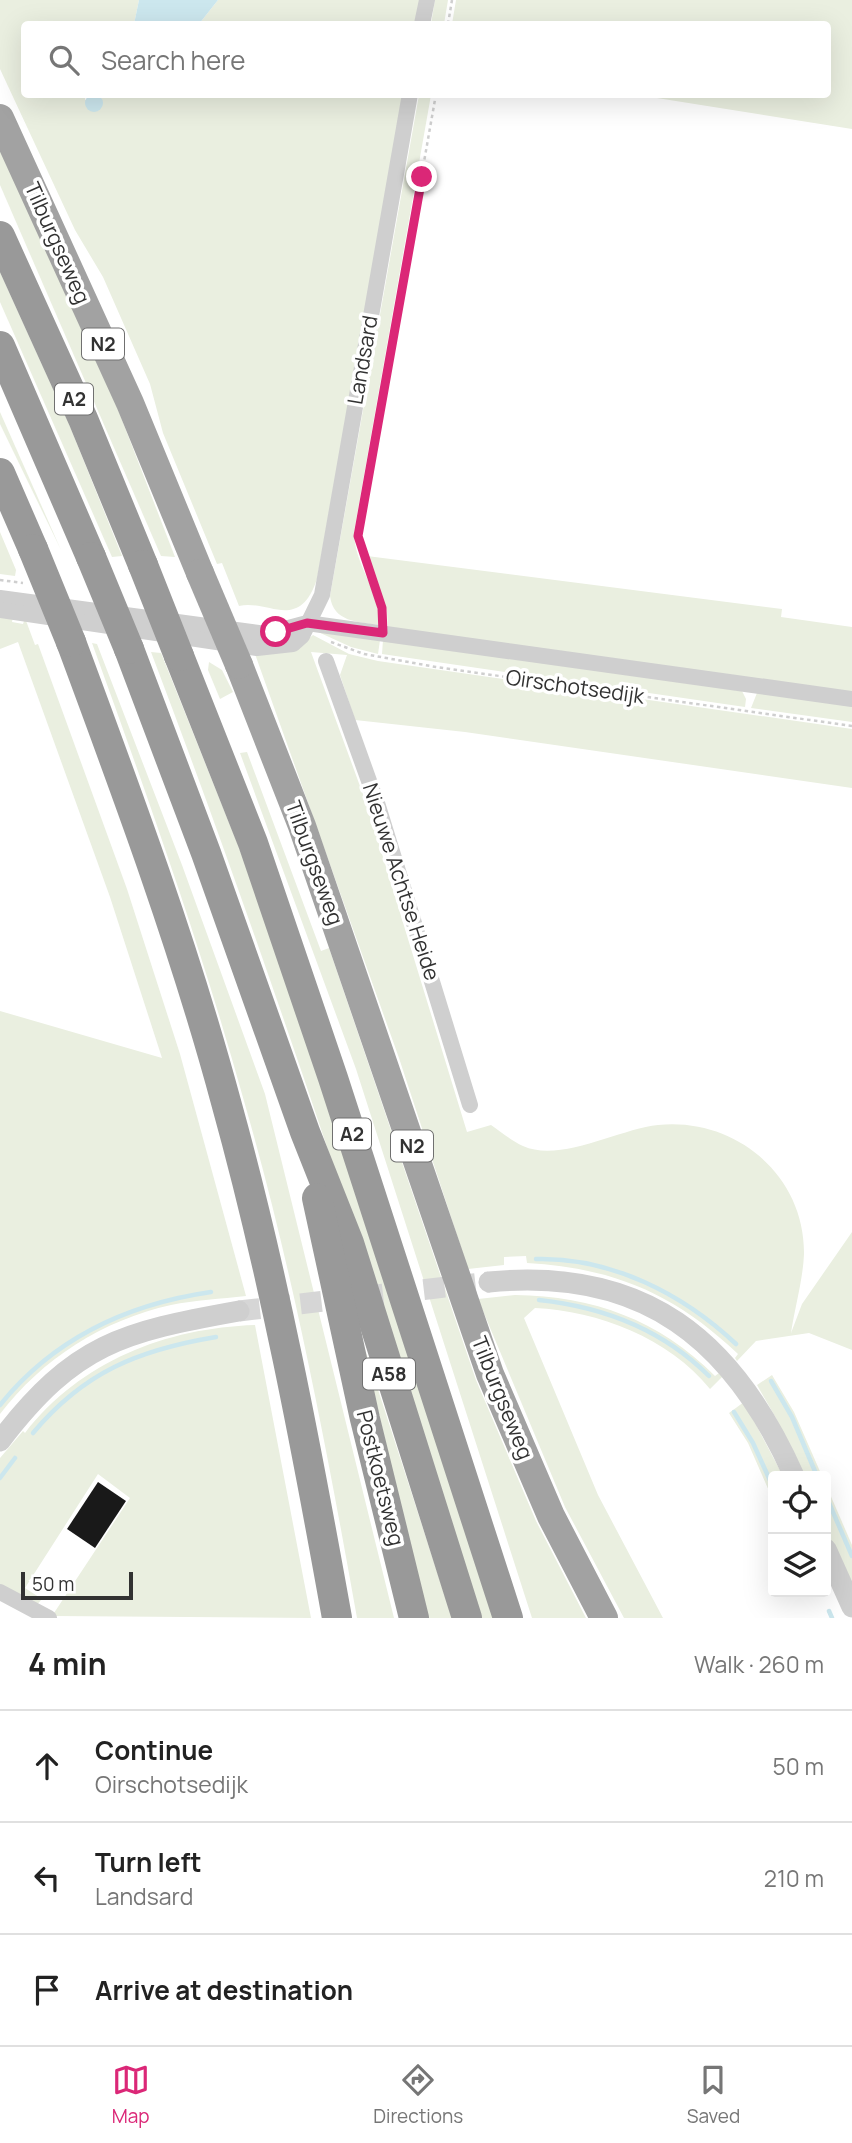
<!DOCTYPE html>
<html lang="en">
<head>
<meta charset="utf-8">
<style>
  body { margin:0; font-family:Manrope,sans-serif; background:#f2f2f2; color:#222 }
  .controls { position:absolute; right:21px; bottom:21px; display:grid; overflow:hidden; border-radius:7px; box-shadow:0 7px 28px #0002 }
  .controls button { width:63px; height:63px; display:grid; place-items:center; padding:0; border:0; border-bottom:2px solid #e0e0e0; background:#fff; color:#222; font:35px sans-serif }
  .scale { position:absolute; left:21px; bottom:18px; width:112px; box-sizing:border-box; padding-left:7px; border:4px solid #323232; border-top:0; font-size:19px; line-height:24px; white-space:nowrap; color:#323232; -webkit-text-stroke:5px #fff; paint-order:stroke }
  .stop { position:absolute; width:21px; height:21px; margin:-16px; border:5px solid #db2777; border-radius:50%; background:#fff }
  .stop.end { background:#db2777; border-color:#fff; box-shadow:0 2px 7px #0008 }
  .list { margin:0; padding:0; list-style:none }
  h2 { display:flex; justify-content:space-between; align-items:center; height:91px; margin:0; padding:0 28px; font-size:30px }
  h2 small { font-size:23px; font-weight:400; color:#767676 }
  .list li { display:grid; grid-template-columns:46px 1fr auto; gap:21px; align-items:center; box-sizing:border-box; height:112px; padding:0 28px; border-top:2px solid #e0e0e0 }
  .list b { display:block; font-size:26px; white-space:nowrap }
  .list p { margin:0; font-size:23px; white-space:nowrap; color:#767676 }
  .list em { font-size:23px; font-style:normal; color:#767676 }
  .icon { flex:none; width:38px; height:38px; fill:none; stroke:currentColor; stroke-width:2; stroke-linecap:round; stroke-linejoin:round }
  .map { position:relative; flex:none; width:852px; height:1618px; overflow:hidden }
  .search { position:absolute; background:#fff; box-shadow:0 7px 28px #0002; left:21px; right:21px; top:21px; height:77px; display:flex; align-items:center; gap:18px; box-sizing:border-box; padding:0 24px; border-radius:7px; color:#767676; font-size:26px }
  .sheet { height:427px; background:#fff }
  nav { display:flex; justify-content:space-around; align-items:center; box-sizing:border-box; height:98px; border-top:2px solid #e0e0e0; background:#fff; font-size:19px; color:#767676 }
  nav a { display:grid; justify-items:center; gap:4px }
  nav .on { color:#db2777 }
  .map>svg:first-child { display:block }
  .green { fill:#eaefe0 }
  .water { fill:#cce7ee }
  .lines { fill:none; stroke-linecap:round; stroke-linejoin:round }
  .stream { stroke:#cce7ee; stroke-width:4.5 }
  .building { fill:#191919 }
  .tertiary-tunnel { stroke:#d6d6d6; stroke-width:21; stroke-dasharray:21 10; stroke-linecap:butt }
  .path { stroke:#cfcfcf; stroke-width:2.5; stroke-dasharray:3.5 3.5; stroke-linecap:butt }
  .minor { stroke:#cfcfcf; stroke-width:16 }
  .tertiary { stroke:#cfcfcf; stroke-width:21 }
  .trunk { stroke:#a2a2a2; stroke-width:28 }
  .motorway { stroke:#999; stroke-width:30 }
  .trunk-bridge { stroke:#a2a2a2; stroke-width:28 }
  .motorway-bridge { stroke:#999; stroke-width:30 }
  .route { stroke:#db2777; stroke-width:9 }
  .labels { text-anchor:middle; stroke-width:7; stroke-linejoin:round; paint-order:stroke }
  .shield { fill:#fff; stroke:#707070; stroke-width:2 }
  .shield-label { font-size:19px; font-weight:bold; fill:#323232 }
  .street-label { font-size:21px; fill:#323232; stroke:#fff }
</style>
</head>
<body>
<div class="map">
<svg width="852" height="1618" viewBox="0 0 852 1618">
  <rect width="100%" height="100%" fill="#fff"/>
  <g class="green">
    <path d="M0,0H139L134,24H24V94L85,95V100L102,101L100,95H404L317,579C299,633 268,599 239,606L222,563L217,564L163,433L150,384L103,277L75,230L0,69Z"/>
    <path d="M218,0H421L416,24H199Z"/>
    <path d="M435,0H448L444,24H431Z"/>
    <path d="M456,0H852V129L638,95L828,94V24H452Z"/>
    <path d="M419,95H431L354,532C354,565 381,592 379,625C358,622 333,622 330,596Z"/>
    <path d="M0,150L117,407L175,557L161,556L0,185Z"/>
    <path d="M0,272L69,424L122,556L112,557L0,302Z"/>
    <path d="M0,412L61,550L0,424Z"/>
    <path d="M0,532L16,570L15,576L0,574Z"/>
    <path d="M367,556L782,609L781,617L852,627V693L388,628L387,611Z"/>
    <path d="M0,615L13,616L12,622L23,624L25,618L35,645L38,644L127,889L180,1054L246,1296C221,1299 195,1300 171,1305C103,1320 42,1359 0,1414V1011L162,1058L110,897L18,642L0,649Z"/>
    <path d="M316,631L380,640L378,654L351,647Z"/>
    <path d="M313,635L349,654L378,661L852,729V788L465,732L355,720L340,675L347,655L311,652L368,808L467,1132L491,1125C501,1132 512,1141 523,1146C560,1163 619,1129 658,1125C735,1117 805,1175 804,1254C803,1279 795,1307 791,1333L802,1304L852,1232V1350L809,1333L756,1341L737,1361L735,1358L738,1354C675,1294 614,1268 527,1263L526,1256L504,1257V1265L468,1269L399,1058L255,654L307,640Z"/>
    <path d="M383,640L742,691L746,699L745,707L382,654Z"/>
    <path d="M92,643L97,644L182,865L265,1094L394,1618H357C326,1444 293,1271 244,1101C201,946 147,795 92,643Z"/>
    <path d="M151,652L161,653L238,845L322,1080L493,1618H479C377,1293 272,970 151,652Z"/>
    <path d="M209,662L222,670L233,692L220,699L208,670Z"/>
    <path d="M757,693L852,706V722L751,708Z"/>
    <path d="M247,752L321,951L329,948L476,1380L536,1521L586,1618H532L356,1069L240,753Z"/>
    <path d="M515,1295C594,1296 659,1320 715,1376L719,1373L723,1376L710,1389C669,1338 598,1311 535,1308L524,1318L598,1495L663,1618H624L565,1507L478,1299Z"/>
    <path d="M255,1325L311,1618L52,1616L130,1498L98,1474L25,1588L42,1599L35,1607L0,1588V1458L23,1431L25,1433C81,1361 166,1328 255,1325Z"/>
    <path d="M360,1334L452,1618H427Z"/>
    <path d="M772,1375L794,1412L822,1476H802L776,1418L757,1385Z"/>
    <path d="M744,1402L783,1476H773V1500L748,1443L729,1413Z"/>
    <path d="M826,1485L852,1545V1590L826,1531Z"/>
  </g>
  <g class="water">
    <path d="M139,0H218L199,24H134Z"/>
    <circle cx="94" cy="103" r="9"/>
  </g>
  <g class="lines">
    <g class="stream">
      <path d="M536,1259C611,1257 683,1294 736,1344"/>
      <path d="M539,1300C604,1307 662,1329 709,1376"/>
      <path d="M771,1381L792,1417L817,1476"/>
      <path d="M0,1405C54,1338 128,1304 211,1292"/>
      <path d="M734,1412L753,1443L773,1487"/>
      <path d="M33,1433C84,1372 138,1350 216,1337"/>
      <path d="M0,1478L15,1458"/>
      <path d="M826,1496L852,1556"/>
      <path d="M829,1611L832,1618"/>
    </g>
  </g>
  <path class="building" d="M98,1482L126,1501L95,1548L67,1529Z"/>
  <g class="lines">
    <path class="tertiary-tunnel" d="M239,1311L489,1282"/>
    <g class="path">
      <path d="M448,24L452,0"/>
      <path d="M0,580L23,583"/>
      <path d="M383,619L358,535L436,94"/>
      <path d="M331,642L364,654L436,667L852,726"/>
    </g>
    <g class="minor">
      <path d="M422,24L427,0"/>
      <path d="M0,598L266,634L307,623L852,699"/>
      <path d="M0,610L257,648L293,644L302,636L322,595L410,94"/>
      <path d="M326,661L378,806L470,1105"/>
      <path d="M0,1592L49,1618"/>
    </g>
    <g class="tertiary">
      <path d="M489,1282C644,1267 733,1339 794,1476"/>
      <path d="M0,1441C75,1343 122,1332 239,1311"/>
      <path d="M826,1549L852,1607"/>
    </g>
    <g class="trunk">
      <path d="M0,118L130,403L200,573"/>
      <path d="M239,665L302,826L490,1374L551,1516L604,1618"/>
    </g>
    <g class="motorway">
      <path d="M0,236L83,419L143,565"/>
      <path d="M0,346L91,557"/>
      <path d="M0,473L33,549"/>
      <path d="M71,642C127,793 184,946 226,1102C273,1271 306,1445 337,1618"/>
      <path d="M129,649L206,853L305,1132L349,1243L467,1618"/>
      <path d="M179,656L253,843L333,1078L508,1618"/>
      <path d="M317,1198L365,1419L414,1618"/>
    </g>
    <path class="trunk-bridge" d="M200,573L239,665"/>
    <g class="motorway-bridge">
      <path d="M33,549L71,642"/>
      <path d="M91,557L129,649"/>
      <path d="M143,565L179,656"/>
    </g>
  </g>
  <g class="lines">
    <path class="route" d="M276,632L307,623L383,633L382,608L358,536L422,177"/>
  </g>
  <g class="labels">
    <g class="shield">
      <rect x="82" y="328.5" width="42" height="31" rx="5"/>
      <rect x="55" y="383.5" width="38" height="31" rx="5"/>
      <rect x="333" y="1118.5" width="38" height="31" rx="5"/>
      <rect x="391" y="1130.5" width="42" height="31" rx="5"/>
      <rect x="363" y="1358.5" width="52" height="31" rx="5"/>
    </g>
    <g class="shield-label">
      <text x="103" y="351">N2</text>
      <text x="74" y="406">A2</text>
      <text x="352" y="1141">A2</text>
      <text x="412" y="1153">N2</text>
      <text x="389" y="1381">A58</text>
    </g>
    <g class="street-label">
      <text transform="translate(57 243) rotate(66)" y="7">Tilburgseweg</text>
      <text transform="translate(363 360) rotate(-80)" y="7">Landsard</text>
      <text transform="translate(575 687) rotate(8)" y="7">Oirschotsedijk</text>
      <text transform="translate(314 863) rotate(70)" y="7">Tilburgseweg</text>
      <text transform="translate(401 882) rotate(72)" y="7">Nieuwe Achtse Heide</text>
      <text transform="translate(502 1398) rotate(68)" y="7">Tilburgseweg</text>
      <text transform="translate(380 1478) rotate(76)" y="7">Postkoetsweg</text>
    </g>
  </g>
</svg>
<div class="controls">
<button><svg class="icon" aria-label="locate" viewBox="0 0 24 24"><circle cx="12" cy="12" r="6"/><path d="M12 2v4M12 18v4M2 12h4M18 12h4"/></svg></button>
<button><svg class="icon" aria-label="layers" viewBox="0 0 24 24"><path d="M12 4l9 5-9 5-9-5zM3 14l9 5 9-5"/></svg></button>
</div>
<div class="scale">50 m</div>
<div class="stop" style="left:276px;top:632px"></div>
<div class="stop end" style="left:422px;top:177px"></div>
<div class="search"><svg class="icon" aria-label="search" viewBox="0 0 24 24"><circle cx="10" cy="10" r="6"/><path d="M15 15l6 6"/></svg>Search here</div>
</div>
<section class="sheet">
<h2>4 min<small>Walk · 260 m</small></h2>
<ul class="list">
<li><svg class="icon" aria-label="ahead" viewBox="0 0 24 24"><path d="M12 20V5M6 11l6-6 6 6"/></svg><div><b>Continue</b><p>Oirschotsedijk</p></div><em>50 m</em></li>
<li><svg class="icon" aria-label="left" viewBox="0 0 24 24"><path d="M17 20v-9H6M10 6l-5 5 5 5"/></svg><div><b>Turn left</b><p>Landsard</p></div><em>210 m</em></li>
<li><svg class="icon" aria-label="arrive" viewBox="0 0 24 24"><path d="M6 21V4h12l-3 4 3 4H6"/></svg><div><b>Arrive at destination</b></div></li>
</ul>
</section>
<nav>
<a class="on"><svg class="icon" aria-label="map" viewBox="0 0 24 24"><path d="M3 6l6-2 6 2 6-2v14l-6 2-6-2-6 2zM9 4v14M15 6v14"/></svg>Map</a>
<a><svg class="icon" aria-label="directions" viewBox="0 0 24 24"><path d="M12 3l9 9-9 9-9-9zM9 14v-3h6M13 9l2 2-2 2"/></svg>Directions</a>
<a><svg class="icon" aria-label="saved" viewBox="0 0 24 24"><path d="M7 4h10v16l-5-4-5 4z"/></svg>Saved</a>
</nav>
</body>
</html>
